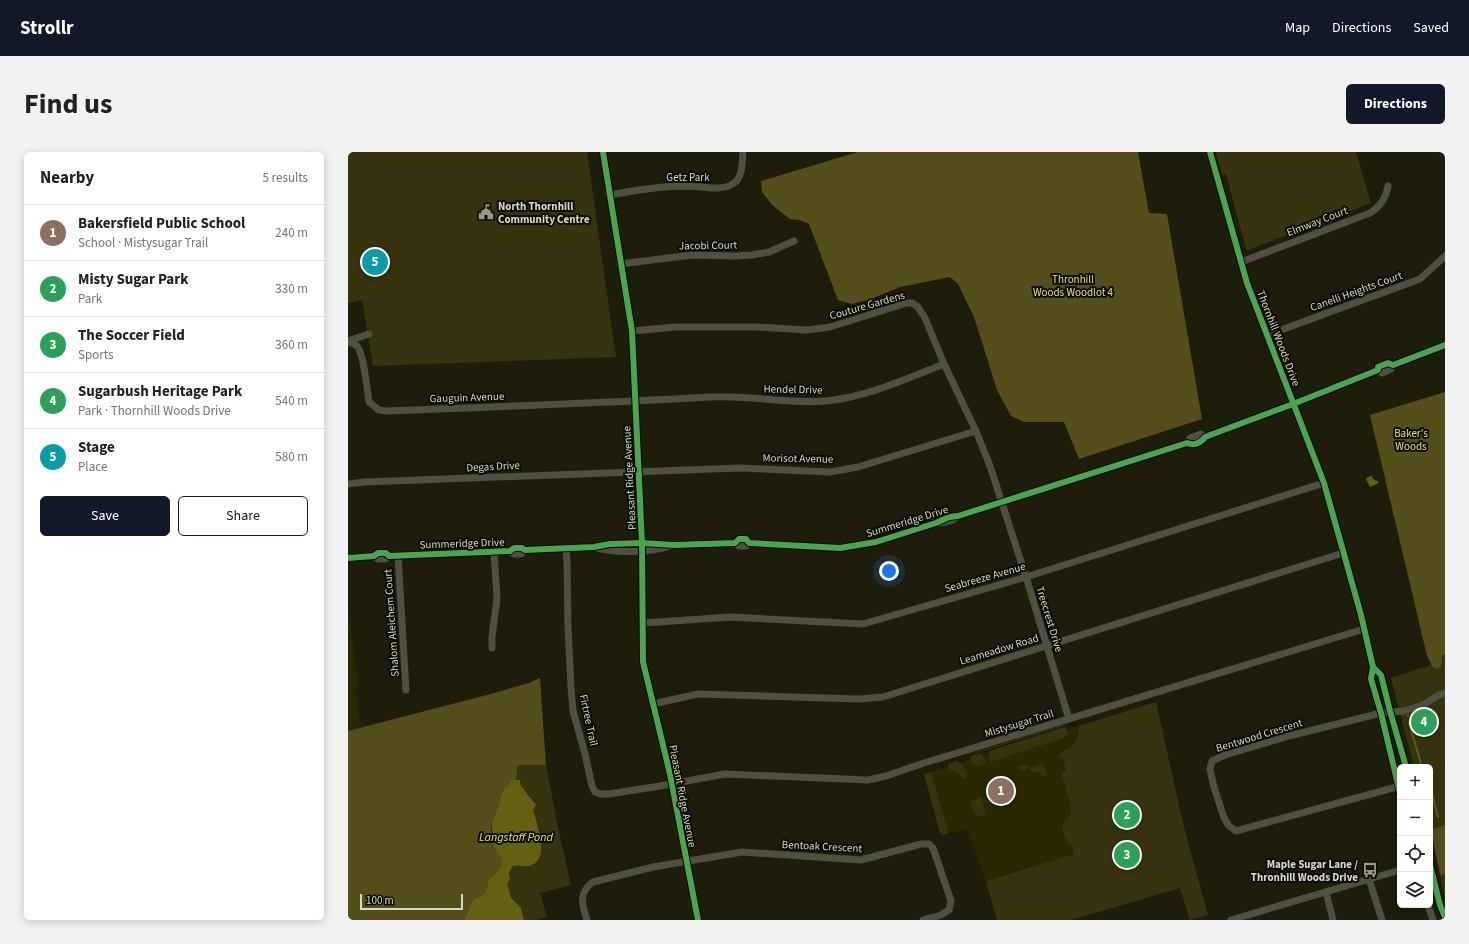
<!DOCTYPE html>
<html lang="en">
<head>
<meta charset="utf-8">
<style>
  body { margin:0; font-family:"Source Sans 3",sans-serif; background:#f2f2f2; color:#202124 }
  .controls { position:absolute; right:12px; bottom:12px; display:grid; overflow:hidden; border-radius:6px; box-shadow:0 2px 10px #0003 }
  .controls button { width:36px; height:36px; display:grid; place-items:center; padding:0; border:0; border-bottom:1px solid #e0e0e0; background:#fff; color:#202124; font:20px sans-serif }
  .scale { position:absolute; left:12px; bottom:10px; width:103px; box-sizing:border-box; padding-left:4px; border:2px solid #d9d8c6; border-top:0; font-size:11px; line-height:14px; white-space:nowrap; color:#d9d8c6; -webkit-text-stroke:3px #0d0c02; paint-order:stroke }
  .you { position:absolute; left:541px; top:419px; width:14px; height:14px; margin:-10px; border:3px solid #fff; border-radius:50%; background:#1a73e8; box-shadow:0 0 0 6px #1a73e833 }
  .badge { display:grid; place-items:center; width:26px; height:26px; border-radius:50%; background:#111827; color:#fff; font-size:13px; font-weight:700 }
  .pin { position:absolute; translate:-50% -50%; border:2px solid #fff; box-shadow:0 1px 4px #0006 }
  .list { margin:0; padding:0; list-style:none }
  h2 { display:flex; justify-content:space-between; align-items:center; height:52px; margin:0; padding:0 16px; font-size:17px }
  h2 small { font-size:13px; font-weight:400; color:#757577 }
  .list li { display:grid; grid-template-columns:26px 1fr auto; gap:12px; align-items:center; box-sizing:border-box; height:56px; padding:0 16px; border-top:1px solid #e0e0e0 }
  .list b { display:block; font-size:15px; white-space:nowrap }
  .list p { margin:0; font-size:13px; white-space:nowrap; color:#757577 }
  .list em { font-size:13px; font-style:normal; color:#757577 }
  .actions { display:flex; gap:8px; padding:12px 16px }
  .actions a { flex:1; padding:9px 0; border:1px solid #111827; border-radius:6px; text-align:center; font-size:14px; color:#111827 }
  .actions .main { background:#111827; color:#fff }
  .icon { flex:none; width:22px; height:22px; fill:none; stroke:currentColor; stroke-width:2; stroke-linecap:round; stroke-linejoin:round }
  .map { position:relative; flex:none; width:1097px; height:768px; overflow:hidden; border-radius:6px }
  header { display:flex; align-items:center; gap:24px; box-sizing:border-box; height:56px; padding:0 20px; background:#111827; color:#fff }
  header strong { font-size:19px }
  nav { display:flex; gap:22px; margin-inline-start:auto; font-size:14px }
  .intro { display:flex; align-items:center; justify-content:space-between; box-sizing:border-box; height:96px; padding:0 24px }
  h1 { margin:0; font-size:28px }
  .button { padding:10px 18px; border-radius:6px; background:#111827; color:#fff; font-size:14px; font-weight:700 }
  main { display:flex; gap:24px; padding:0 24px }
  aside { flex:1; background:#fff; border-radius:6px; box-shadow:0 2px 10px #0003 }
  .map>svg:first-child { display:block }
  .built { fill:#2b2701 }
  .green { fill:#36330e }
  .forest { fill:#534e1a }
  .water { fill:#655f12 }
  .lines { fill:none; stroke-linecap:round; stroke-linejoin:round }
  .stream { stroke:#655f12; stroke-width:2 }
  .minor { stroke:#4f4f42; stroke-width:7 }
  .cycleway-casing { stroke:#0d0c02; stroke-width:8 }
  .cycleway { stroke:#4ca352; stroke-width:6 }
  .labels { text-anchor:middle; stroke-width:4; stroke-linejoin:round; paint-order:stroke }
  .street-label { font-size:11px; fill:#d9d8c6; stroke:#0d0c02 }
  .poi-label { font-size:11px; font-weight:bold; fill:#d9d8c6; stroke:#0d0c02; text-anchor:start }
  .park-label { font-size:11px; fill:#e9e077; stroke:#0d0c02 }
  .water-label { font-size:12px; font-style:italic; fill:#ebe279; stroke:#0d0c02 }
</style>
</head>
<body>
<header>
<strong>Strollr</strong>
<nav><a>Map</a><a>Directions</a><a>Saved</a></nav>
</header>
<div class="intro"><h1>Find us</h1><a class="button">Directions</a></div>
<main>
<aside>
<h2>Nearby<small>5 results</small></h2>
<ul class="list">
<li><span class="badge" style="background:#8d6e63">1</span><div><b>Bakersfield Public School</b><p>School · Mistysugar Trail</p></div><em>240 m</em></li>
<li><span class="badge" style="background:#2e9e5b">2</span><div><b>Misty Sugar Park</b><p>Park</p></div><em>330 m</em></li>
<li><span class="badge" style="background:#2e9e5b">3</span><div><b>The Soccer Field</b><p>Sports</p></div><em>360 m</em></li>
<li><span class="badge" style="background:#2e9e5b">4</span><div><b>Sugarbush Heritage Park</b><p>Park · Thornhill Woods Drive</p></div><em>540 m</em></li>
<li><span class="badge" style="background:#0f9aa8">5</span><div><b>Stage</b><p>Place</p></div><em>580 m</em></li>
</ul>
<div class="actions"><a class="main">Save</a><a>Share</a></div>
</aside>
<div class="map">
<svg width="1097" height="768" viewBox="0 0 1097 768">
  <rect width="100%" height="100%" fill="#1e1d0b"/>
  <g class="built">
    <path d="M0,453L10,529L8,543L13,575L0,579Z"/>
    <path d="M731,574L730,583L728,592L720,597L713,600L710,607L715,606L718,619L713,621L727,670L720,693L723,692L726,702L638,729L619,677L601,681L583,620Z"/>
  </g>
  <g class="green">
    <path d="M0,0H239L268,205L25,214L14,148L0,151Z"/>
    <path d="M868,0H1008L1023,51L900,98L898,97L878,22L874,23Z"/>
    <path d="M1093,503H1097V673L1083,678L1082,615H1066L1043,526L1083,513L1079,505L1084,514H1093Z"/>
    <path d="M808,550L836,675L860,763L842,768L832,736L723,768H649L638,729L726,702L723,692L720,693L714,676L717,668C723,662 723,665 723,656L713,621L718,619L715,606L710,607L713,600C728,595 730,589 731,574Z"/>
    <path d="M715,573L716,574L625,602L628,600Z"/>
    <path d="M717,575L720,581L719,584L716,586L643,610L641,599Z"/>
    <path d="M634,601L638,611L629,614L625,613L623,609V604Z"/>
    <path d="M609,609L612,611L619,621L618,625L615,626L608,620L601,619L600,614L601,611Z"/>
    <path d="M677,612L682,616L695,612L699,624L693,625L691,619L684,621L682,616L672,619L670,614Z"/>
    <path d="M169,613H198L210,675L223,733L192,741L199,765L190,768H176C175,764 175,758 172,755C166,747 160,743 159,732L162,728L161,720L165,714H180L193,682L185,658V651L180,641L172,632V628H168Z"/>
    <path d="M583,620L601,681L594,684L591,678L576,622Z"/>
    <path d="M633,645L638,663L630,665L626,661L622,649Z"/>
    <path d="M1097,721V747L1092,723Z"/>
  </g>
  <g class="forest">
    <path d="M510,0H790L801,61L819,62L854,267L731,307L716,270H676L663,264L649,238L626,165L610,132L602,125L552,135L523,147L504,152L490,148L461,72L452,68L442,67L424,53L414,40L413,29Z"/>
    <path d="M1097,240V503H1094L1093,514L1089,517L1084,514L1079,504L1022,263Z"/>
    <path d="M192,526L198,613H170L168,628L154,639L150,654L144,670L143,683L144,692L154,708V714L141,727L137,741L125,748L116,768H0V579L139,543L181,531Z"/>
    <path d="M1097,673V722L1092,723L1083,678Z"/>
  </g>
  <g class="water">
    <path d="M1024,324L1025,327L1029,329L1031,331L1022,335L1018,327L1020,325Z"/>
    <path d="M164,628H172V632C177,637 184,650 188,652L185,658C189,671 202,705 184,713C178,716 171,712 165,714L161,720L162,728L159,732L163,745L173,756L176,768H116L125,748L137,741L141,727L154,714V708L144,692V670L150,654L154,639L161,632Z"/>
  </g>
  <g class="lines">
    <g class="stream">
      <path d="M1060,563V564"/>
      <path d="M1061,571L1074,615"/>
      <path d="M1084,642L1090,665"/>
    </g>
    <g class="minor">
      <path d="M255,0L284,179L294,391L295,510L322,622L350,768"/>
      <path d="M862,0L899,131L976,331L1013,463L1025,515L1023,527L1033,561L1052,641"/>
      <path d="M261,43C291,38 322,32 353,35C363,36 377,38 386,31C395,25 394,10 395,0"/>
      <path d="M893,110L1022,61C1032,55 1038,46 1040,34"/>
      <path d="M272,112L344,103L388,104L404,103L421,100L446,89"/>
      <path d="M284,179L328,175H409L459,178L482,175L559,151H564L570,155L577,166L596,212L628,279L642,314L678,425L721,567"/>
      <path d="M919,183L1072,127L1097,104"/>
      <path d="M0,189L21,182"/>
      <path d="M0,190C3,191 6,191 9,194C16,202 19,238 21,250L31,258L39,259C147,255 255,251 363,245C401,243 440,252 478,249C519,245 558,227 596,212"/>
      <path d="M1030,218L1034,221L1043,217L1045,213"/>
      <path d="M839,291L842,286L853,282L857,285"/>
      <path d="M0,332L17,330L391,316L482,320L510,315L628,279"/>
      <path d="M588,371C597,371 603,370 610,364"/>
      <path d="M387,391L391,394H398L401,391"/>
      <path d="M218,396L219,409L220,476L223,535L225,559L237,602L244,634L247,640L253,642H261L312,634L377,622L520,628L538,624L576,611L1016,477"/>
      <path d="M249,396C270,401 301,401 322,394"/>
      <path d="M162,399L166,402H173L177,398"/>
      <path d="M50,403L58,538"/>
      <path d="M26,404L30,407H37L41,404"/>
      <path d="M0,406L26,404L30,401H38L41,404L162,399L166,396H174L177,398L246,395L262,392L294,391L326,393L387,391L391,387H398L401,391L492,396L528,390L588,371L601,365L610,364L839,291C846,294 853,291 857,285L945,252L1030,218V215L1040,211L1045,213L1097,193"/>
      <path d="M295,471L383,465L515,472L678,425L976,331"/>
      <path d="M144,496V485L149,446L146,400"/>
      <path d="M1025,515L1033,523L1042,559L1058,615"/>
      <path d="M305,552L350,542L511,547L535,545L995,401"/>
      <path d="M1052,634L888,679L881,674L876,666L866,635L862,617L864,609L877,603L941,584L1033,561L1056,559L1075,553L1091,543L1097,541"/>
      <path d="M1082,713L1092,753L1097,765"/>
      <path d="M1021,727L1034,768"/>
      <path d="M978,740L985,768"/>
      <path d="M1080,753L1085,768"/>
      <path d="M239,768C234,752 230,741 245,730L305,715L394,700L513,708L573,692H581L585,696L603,749L601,758L593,763L575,768"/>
      <path d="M883,768L1052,718"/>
    </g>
    <g class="cycleway-casing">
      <g id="cycleway">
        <path d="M255,0L284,179L294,391L295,510L322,622L350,768"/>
        <path d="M862,0L899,131L976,331L1013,463L1025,515L1023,527L1033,561L1052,641"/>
        <path d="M0,406L26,404L30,401H38L41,404L162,399L166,396H174L177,398L246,395L262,392L294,391L326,393L387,391L391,387H398L401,391L492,396L528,390L588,371L601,365L610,364L839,291C846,294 853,291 857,285L945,252L1030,218V215L1040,211L1045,213L1097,193"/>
        <path d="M1025,515L1033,523L1042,559L1058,615"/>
        <path d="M1082,713L1092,753L1097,765"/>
      </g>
    </g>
    <use href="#cycleway" class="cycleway"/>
  </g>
  <defs>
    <g id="civic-bare" transform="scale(1.2)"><path d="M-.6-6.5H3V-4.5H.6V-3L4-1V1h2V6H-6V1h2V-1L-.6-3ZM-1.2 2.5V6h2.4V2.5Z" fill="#989785" stroke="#0d0c02" stroke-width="2.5" paint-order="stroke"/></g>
    <g id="bus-bare" transform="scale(1.2)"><path d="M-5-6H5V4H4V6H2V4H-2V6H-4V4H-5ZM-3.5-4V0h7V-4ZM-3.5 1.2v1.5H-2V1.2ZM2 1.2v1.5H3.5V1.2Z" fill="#989785" stroke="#0d0c02" stroke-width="2.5" paint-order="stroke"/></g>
  </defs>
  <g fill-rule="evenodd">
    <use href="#civic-bare" x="138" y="60"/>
    <use href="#bus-bare" x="1022" y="718"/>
  </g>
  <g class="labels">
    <g class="street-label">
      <text x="340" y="29">Getz Park</text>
      <text transform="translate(969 69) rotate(-21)" y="4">Elmway Court</text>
      <text transform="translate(360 93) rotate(-1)" y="4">Jacobi Court</text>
      <text transform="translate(1008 139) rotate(-20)" y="4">Canelli Heights Court</text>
      <text transform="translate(519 153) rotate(-16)" y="4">Couture Gardens</text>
      <text transform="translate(931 186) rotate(69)" y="4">Thornhill Woods Drive</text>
      <text transform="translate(445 237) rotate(1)" y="4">Hendel Drive</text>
      <text transform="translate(119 245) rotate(-2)" y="4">Gauguin Avenue</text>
      <text transform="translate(450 306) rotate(1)" y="4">Morisot Avenue</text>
      <text transform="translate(145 314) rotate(-3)" y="4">Degas Drive</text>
      <text transform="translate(281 326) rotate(-93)" y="4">Pleasant Ridge Avenue</text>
      <text transform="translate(559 369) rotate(-17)" y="4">Summeridge Drive</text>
      <text transform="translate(114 391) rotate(-2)" y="4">Summeridge Drive</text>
      <text transform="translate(637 425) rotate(-16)" y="4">Seabreeze Avenue</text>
      <text transform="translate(702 467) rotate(73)" y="4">Treecrest Drive</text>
      <text transform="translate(43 471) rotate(-94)" y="4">Shalom Aleichem Court</text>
      <text transform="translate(651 497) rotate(-17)" y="4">Leameadow Road</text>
      <text transform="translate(241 568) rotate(78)" y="4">Firtree Trail</text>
      <text transform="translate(671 571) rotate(-17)" y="4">Mistysugar Trail</text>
      <text transform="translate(911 583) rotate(-17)" y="4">Bentwood Crescent</text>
      <text transform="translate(335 644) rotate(79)" y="4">Pleasant Ridge Avenue</text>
      <text transform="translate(474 694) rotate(3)" y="4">Bentoak Crescent</text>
    </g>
    <g class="poi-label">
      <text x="150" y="58">North Thornhill<tspan x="150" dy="13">Community Centre</tspan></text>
      <text x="1010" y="716" text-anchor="end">Maple Sugar Lane /<tspan x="1010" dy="13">Thronhill Woods Drive</tspan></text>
    </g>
    <g class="park-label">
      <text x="725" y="131">Thronhill<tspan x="725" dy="13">Woods Woodlot 4</tspan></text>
      <text x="1063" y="285">Baker's<tspan x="1063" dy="13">Woods</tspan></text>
    </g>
    <g class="water-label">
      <text x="168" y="689">Langstaff Pond</text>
    </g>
  </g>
</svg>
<div class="controls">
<button>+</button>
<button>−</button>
<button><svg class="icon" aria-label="locate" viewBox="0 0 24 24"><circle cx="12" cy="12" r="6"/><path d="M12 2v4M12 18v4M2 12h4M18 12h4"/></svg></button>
<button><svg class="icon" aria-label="layers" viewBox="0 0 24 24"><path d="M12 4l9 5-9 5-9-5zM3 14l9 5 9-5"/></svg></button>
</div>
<div class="scale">100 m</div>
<div class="you"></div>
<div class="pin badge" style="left:653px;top:639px;background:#8d6e63">1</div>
<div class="pin badge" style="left:779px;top:663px;background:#2e9e5b">2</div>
<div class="pin badge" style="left:779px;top:703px;background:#2e9e5b">3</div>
<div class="pin badge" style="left:1076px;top:570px;background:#2e9e5b">4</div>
<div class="pin badge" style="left:27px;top:110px;background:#0f9aa8">5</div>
</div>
</main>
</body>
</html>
